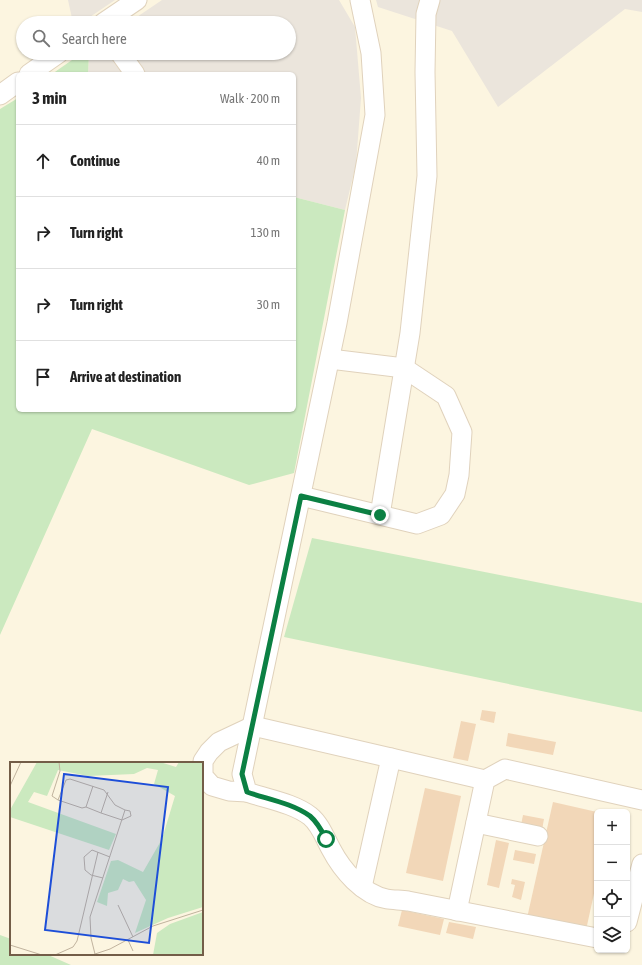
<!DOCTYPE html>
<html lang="en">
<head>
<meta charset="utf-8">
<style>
  body { margin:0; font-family:"Asap Condensed",sans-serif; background:#f2f2f2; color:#222 }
  .controls { position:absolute; right:12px; bottom:12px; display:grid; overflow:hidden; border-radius:6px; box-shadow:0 1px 3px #0004 }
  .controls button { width:36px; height:36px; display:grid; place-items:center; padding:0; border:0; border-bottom:1px solid #e0e0e0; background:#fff; color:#222; font:20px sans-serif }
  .stop { position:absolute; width:12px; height:12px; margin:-9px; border:3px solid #0b8043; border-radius:50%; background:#fff }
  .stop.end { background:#0b8043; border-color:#fff; box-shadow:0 1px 4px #0008 }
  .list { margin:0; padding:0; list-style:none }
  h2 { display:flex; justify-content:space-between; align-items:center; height:52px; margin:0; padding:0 16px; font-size:17px }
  h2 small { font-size:13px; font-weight:400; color:#767676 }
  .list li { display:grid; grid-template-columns:26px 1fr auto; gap:12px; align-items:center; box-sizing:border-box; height:72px; padding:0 16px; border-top:1px solid #e0e0e0 }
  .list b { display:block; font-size:15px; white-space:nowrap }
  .list em { font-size:13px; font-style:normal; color:#767676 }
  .icon { flex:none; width:22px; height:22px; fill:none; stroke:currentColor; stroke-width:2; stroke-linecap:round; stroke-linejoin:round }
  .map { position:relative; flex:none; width:642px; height:965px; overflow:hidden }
  .search { position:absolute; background:#fff; box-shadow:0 1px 3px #0004; left:16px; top:16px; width:280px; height:44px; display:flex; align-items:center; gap:10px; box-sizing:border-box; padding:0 14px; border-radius:22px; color:#767676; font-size:15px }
  .panel { position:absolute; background:#fff; box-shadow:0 1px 3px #0004; left:16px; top:72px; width:280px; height:340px; border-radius:6px }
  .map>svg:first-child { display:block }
  .industrial { fill:#ebe5dc }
  .green { fill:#cbe9bf }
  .building { fill:#f2d7b8 }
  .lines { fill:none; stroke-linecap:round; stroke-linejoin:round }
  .minor-casing { stroke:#e0d2bc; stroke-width:21 }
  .minor { stroke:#fff; stroke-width:19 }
  .route { stroke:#0b8043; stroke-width:5 }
  .inset-road { fill:none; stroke:#c1b39e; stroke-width:1 }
  .view { fill:#1d4ed8; fill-opacity:0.15; stroke:#1d4ed8; stroke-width:2 }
  .inset-edge { fill:none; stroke:#735d48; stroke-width:2 }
</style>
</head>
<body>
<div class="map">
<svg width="642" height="965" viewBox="0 0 642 965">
  <rect width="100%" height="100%" fill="#fcf5e0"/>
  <g class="industrial">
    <path d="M68,0H115L81,23H73Z"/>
    <path d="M162,0H339L355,27L361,98L356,164L345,210L294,197V74H88L89,53H289V23H128Z"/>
    <path d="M376,0H642V12L625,9L498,107L452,31L378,7Z"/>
  </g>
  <g class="green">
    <path d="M82,53H89L88,74H52Z"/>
    <path d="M18,98V410H294V197L345,210L294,473L249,485L92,429L0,635V109Z"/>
    <path d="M312,538L642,603V712L284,637Z"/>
    <path d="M0,935L11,939V954H46L71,965H0Z"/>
  </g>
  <g class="building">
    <path d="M482,710L496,712L494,723L480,720Z"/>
    <path d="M461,721L476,724L468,761L453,758Z"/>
    <path d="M508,733L556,742L553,755L506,746Z"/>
    <path d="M425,788L461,796L443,881L406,873Z"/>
    <path d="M553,802L597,812V880L586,930L527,918Z"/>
    <path d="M523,815L544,819L542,830L521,825Z"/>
    <path d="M496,840L509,843L499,888L487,885Z"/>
    <path d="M515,850L536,854L534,864L513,860Z"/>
    <path d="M512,879L525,882L521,900L512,897L515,885L511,884Z"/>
    <path d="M402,910L444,919L440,935L398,926Z"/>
    <path d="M449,922L476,927L473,939L446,933Z"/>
  </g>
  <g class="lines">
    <g class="minor-casing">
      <g id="minor">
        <path d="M360,0L371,53L375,115L337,323L242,774L247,792C267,799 293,803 310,816C320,824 325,838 331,849C342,870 363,895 387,899C393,900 401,900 408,901L597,938"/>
        <path d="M103,23L137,0"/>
        <path d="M120,53L135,74"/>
        <path d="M29,74L59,53"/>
        <path d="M0,95L18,82"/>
        <path d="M301,496L417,524L441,515L455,494L459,475L462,432L446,396L404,368L330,359"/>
        <path d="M380,515L410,333L427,176L425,72L426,14L430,0"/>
        <path d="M247,792L229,791L212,786L203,776V761L209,752L219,742L253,726L391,758"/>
        <path d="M476,823L538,836"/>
        <path d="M362,887L391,758L485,780"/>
        <path d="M457,911L485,780L505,769L642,800"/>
        <path d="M627,922L642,864"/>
      </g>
    </g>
    <use href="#minor" class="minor"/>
  </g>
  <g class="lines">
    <path class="route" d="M326,839C322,831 317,822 310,816C292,803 267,799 247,792L242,774L301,496L380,515"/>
  </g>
  <g transform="translate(10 762)">
    <rect width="193" height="193" fill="#fcf5e0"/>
    <path d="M27,0H150L166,5L169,0H193V145L158,156L125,171L136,138L124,119L119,120L113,117L108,128L98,131L97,144L87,140L101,99L108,98L133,110L152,77L165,34L144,22L148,8L137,6L124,12L78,14L48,8L37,34L24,30L18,40L106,72L99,88L0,55V48ZM193,150V193H143L147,171L160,162Z" fill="#cbe9bf"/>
    <path class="inset-road" d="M0,24L11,0M83,24L76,45L72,46L48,38L56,18L60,17L94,28L105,43L115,48L80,155L81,176L85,192M48,38L42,34L50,9L49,0M76,45L91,51L98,30M91,51L112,58L121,54L120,49L115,48M93,116L81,113L75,108L74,95L82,88L100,95M108,143L123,175M118,178L123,189M0,183L32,193M45,193L63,185L67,179L88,90M82,193L100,187L143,164L193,148"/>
    <path class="view" d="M54,12L158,25L139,181L35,168Z"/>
    <rect width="193" height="193" class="inset-edge"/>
  </g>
</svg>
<div class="controls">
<button>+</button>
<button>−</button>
<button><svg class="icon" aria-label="locate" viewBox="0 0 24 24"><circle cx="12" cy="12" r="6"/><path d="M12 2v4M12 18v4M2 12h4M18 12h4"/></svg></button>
<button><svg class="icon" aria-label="layers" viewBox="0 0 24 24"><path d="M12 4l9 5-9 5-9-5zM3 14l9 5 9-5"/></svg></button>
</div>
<div class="stop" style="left:326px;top:839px"></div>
<div class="stop end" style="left:380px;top:515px"></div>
<div class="search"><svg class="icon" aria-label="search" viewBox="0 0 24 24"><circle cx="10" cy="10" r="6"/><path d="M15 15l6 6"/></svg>Search here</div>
<section class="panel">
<h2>3 min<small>Walk · 200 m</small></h2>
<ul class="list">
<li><svg class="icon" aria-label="ahead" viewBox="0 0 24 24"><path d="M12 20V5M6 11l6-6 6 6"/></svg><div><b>Continue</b></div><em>40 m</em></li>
<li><svg class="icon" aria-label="right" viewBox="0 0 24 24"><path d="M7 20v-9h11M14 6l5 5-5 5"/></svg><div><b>Turn right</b></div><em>130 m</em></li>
<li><svg class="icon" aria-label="right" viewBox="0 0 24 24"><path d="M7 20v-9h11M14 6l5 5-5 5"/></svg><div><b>Turn right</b></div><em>30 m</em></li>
<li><svg class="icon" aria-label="arrive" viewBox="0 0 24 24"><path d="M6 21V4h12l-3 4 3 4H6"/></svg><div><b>Arrive at destination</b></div></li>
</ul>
</section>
</div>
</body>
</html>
